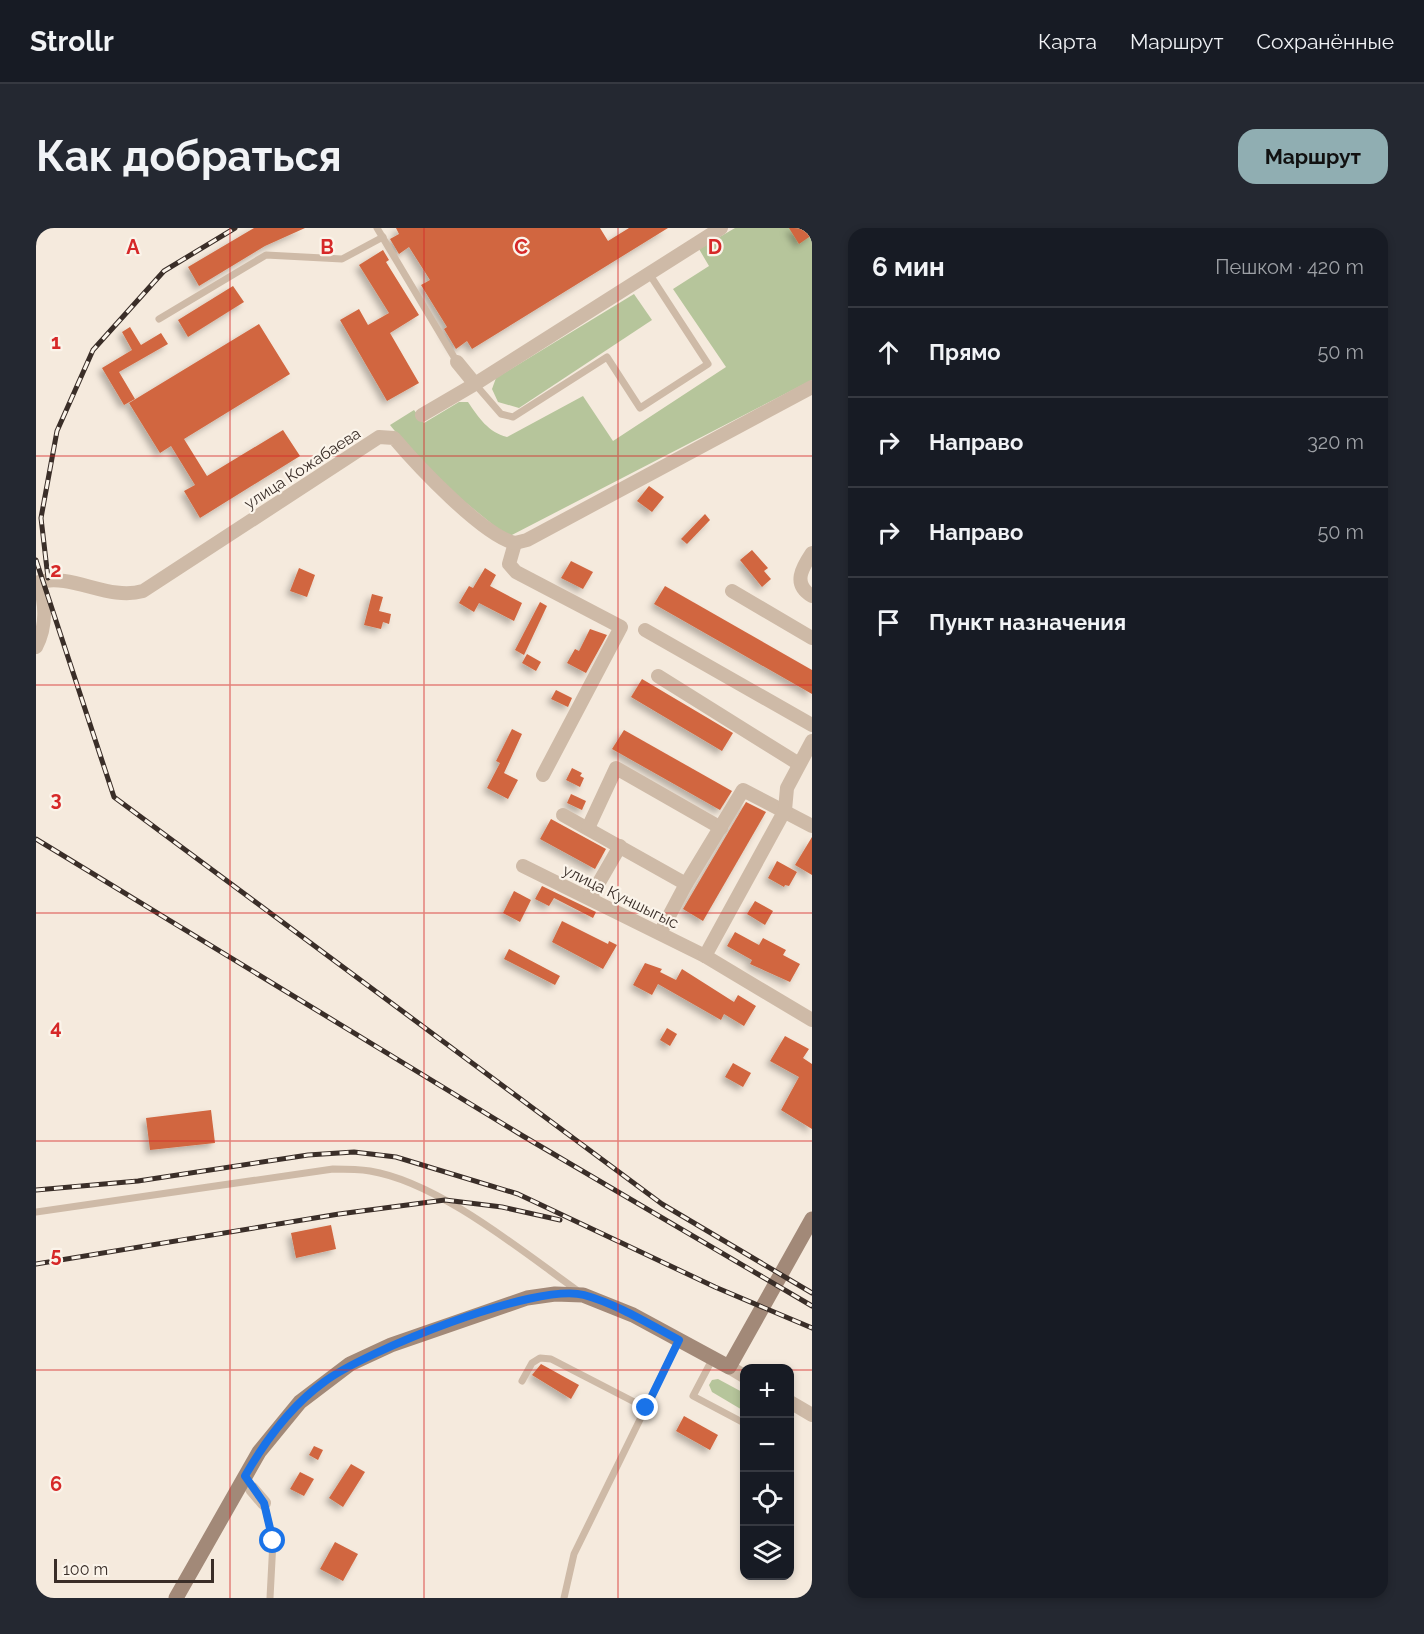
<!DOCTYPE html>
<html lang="ru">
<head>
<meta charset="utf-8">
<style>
  body { margin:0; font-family:Raleway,sans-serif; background:#242831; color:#f1f3f6 }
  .controls { position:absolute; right:18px; bottom:18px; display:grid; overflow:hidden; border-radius:12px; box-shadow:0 3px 9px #0003 }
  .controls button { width:54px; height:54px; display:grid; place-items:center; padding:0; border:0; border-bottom:2px solid #363941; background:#171b24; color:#f1f3f6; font:30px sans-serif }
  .scale { position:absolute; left:18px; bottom:15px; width:160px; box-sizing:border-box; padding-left:6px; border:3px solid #3a2e28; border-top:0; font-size:16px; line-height:21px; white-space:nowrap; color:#3a2e28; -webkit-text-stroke:4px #fbf4ea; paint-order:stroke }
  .stop { position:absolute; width:18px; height:18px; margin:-14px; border:4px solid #1a73e8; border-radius:50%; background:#fff }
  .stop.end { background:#1a73e8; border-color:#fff; box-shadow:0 2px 6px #0008 }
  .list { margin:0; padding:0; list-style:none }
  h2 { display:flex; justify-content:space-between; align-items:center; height:78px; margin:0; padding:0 24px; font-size:26px }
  h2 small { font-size:20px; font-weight:400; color:#9ea1a6 }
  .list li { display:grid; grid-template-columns:39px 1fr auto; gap:18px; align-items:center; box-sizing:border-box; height:90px; padding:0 24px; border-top:2px solid #363941 }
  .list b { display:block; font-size:22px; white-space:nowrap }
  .list em { font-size:20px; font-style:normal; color:#9ea1a6 }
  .icon { flex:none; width:33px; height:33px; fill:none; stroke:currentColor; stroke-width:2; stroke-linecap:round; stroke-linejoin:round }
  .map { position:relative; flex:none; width:776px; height:1370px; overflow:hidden; border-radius:18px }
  header { display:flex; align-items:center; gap:36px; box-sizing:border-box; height:84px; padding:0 30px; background:#171b24; border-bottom:2px solid #363941 }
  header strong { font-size:28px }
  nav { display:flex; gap:33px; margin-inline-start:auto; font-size:21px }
  .intro { display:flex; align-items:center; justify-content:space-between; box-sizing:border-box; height:144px; padding:0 36px }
  h1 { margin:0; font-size:42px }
  .button { padding:15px 27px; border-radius:18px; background:#90aeb2; color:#111; font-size:21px; font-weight:700 }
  main { display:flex; gap:36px; padding:0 36px }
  aside { flex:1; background:#171b24; border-radius:18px; box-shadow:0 3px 9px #0003 }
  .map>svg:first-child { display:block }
  .green { fill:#b6c59b }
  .building { fill:#d1663f; filter:url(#shadow) }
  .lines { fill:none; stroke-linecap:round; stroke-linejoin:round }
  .lane { stroke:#cebaa7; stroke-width:7 }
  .street { stroke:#cebaa7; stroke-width:14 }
  .secondary { stroke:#a28978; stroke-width:15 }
  .rail-casing { stroke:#3a2e28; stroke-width:5 }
  .rail { stroke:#fbf4ea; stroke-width:3; stroke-dasharray:9; stroke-linecap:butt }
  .route { stroke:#1a73e8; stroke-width:8 }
  .grid { fill:none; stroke:#d62828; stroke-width:1.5; stroke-opacity:0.55 }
  .labels { text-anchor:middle; stroke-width:4.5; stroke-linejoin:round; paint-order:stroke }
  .street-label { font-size:16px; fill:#3a2e28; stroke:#fbf4ea }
  .grid-label { font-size:20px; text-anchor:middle; font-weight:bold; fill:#d62828; stroke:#fbf4ea; stroke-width:4.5; stroke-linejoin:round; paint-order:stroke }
</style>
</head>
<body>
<header>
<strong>Strollr</strong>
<nav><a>Карта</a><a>Маршрут</a><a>Сохранённые</a></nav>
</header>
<div class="intro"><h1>Как добраться</h1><a class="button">Маршрут</a></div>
<main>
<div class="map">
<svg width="776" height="1370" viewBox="0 0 776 1370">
  <defs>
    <filter id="shadow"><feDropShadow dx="-4" dy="4" stdDeviation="3" flood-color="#0004"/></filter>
  </defs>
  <rect width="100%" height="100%" fill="#f5eadd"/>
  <g class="green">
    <path d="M699,0H776V152L472,309L392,244L354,197L378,182L388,195L423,174H432C443,190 452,204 471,209L547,168L577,213L690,139L637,61L673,38L663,21Z"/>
    <path d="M598,66L616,92L483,180L462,174L456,161L460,150Z"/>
    <path d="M682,1151L708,1165V1183L676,1164L673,1157L676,1152Z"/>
  </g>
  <g class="building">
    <path d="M218,0H269L229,18L163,58L152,39Z"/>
    <path d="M360,0H564L572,13L593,0H632L436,121L431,113L420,121L408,101L411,99L385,57L394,52L373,19L363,26L354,11L363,6Z"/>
    <path d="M753,0H776V7L763,16Z"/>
    <path d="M347,22L353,32L350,34L383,87L354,105L383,155L351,173L304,92L323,81L332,97L353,85L323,37Z"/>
    <path d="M197,58L208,74L152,109L142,92Z"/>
    <path d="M223,96L254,146L148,211L171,248L247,202L264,228L164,290L148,263L159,257L135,218L124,225L93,175Z"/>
    <path d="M94,99L105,117L125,105L132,116L83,144L99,171L88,177L66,140L96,122L86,104Z"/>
    <path d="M613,258L628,269L616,284L601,273Z"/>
    <path d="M669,286L674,292L651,316L645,311Z"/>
    <path d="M716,322L732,340L728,343L735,351L726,359L704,332Z"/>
    <path d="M535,333L557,344L547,361L525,350Z"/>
    <path d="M263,340L279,347L271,369L254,363Z"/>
    <path d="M449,340L460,347L454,358L486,375L478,393L443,375L438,384L423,375L433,358L437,360Z"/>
    <path d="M629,358L776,442V466L618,376Z"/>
    <path d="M336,366L347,369L343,383L355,386L353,396L347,394L345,401L328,397Z"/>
    <path d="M504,374L511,378L488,427L479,422Z"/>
    <path d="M554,401L571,407L550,445L531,435L539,421L543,423Z"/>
    <path d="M491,426L505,434L500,443L486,435Z"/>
    <path d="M606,451L697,505L686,523L595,469Z"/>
    <path d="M520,462L536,470L532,479L515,471Z"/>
    <path d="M476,501L486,506L468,545L482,552L472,571L451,560L464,535L460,533Z"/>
    <path d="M588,502L696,563L684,582L576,521Z"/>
    <path d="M536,540L546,545L544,548L548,550L544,559L530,552Z"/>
    <path d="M535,566L550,573L546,582L531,575Z"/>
    <path d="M710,574L730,584L667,693L647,681Z"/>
    <path d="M515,591L570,621L559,641L504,611Z"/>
    <path d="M776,609V647L759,637Z"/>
    <path d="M741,633L761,644L753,658L749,657L748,659L732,650Z"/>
    <path d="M506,658L560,684L557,690L518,670L513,678L499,671Z"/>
    <path d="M478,663L495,672L484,694L467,685Z"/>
    <path d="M719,673L737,683L729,697L711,686Z"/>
    <path d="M526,693L572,716L573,713L581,717L567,741L516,714Z"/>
    <path d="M699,704L723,717L727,710L750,722L747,727L764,736L754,754L714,736L716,732L691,718Z"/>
    <path d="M473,721L524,748L519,757L468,731Z"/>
    <path d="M609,735L626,741L624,744L640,752L646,741L698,774L702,767L720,778L708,798L688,786L685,792L622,756L616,767L597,757Z"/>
    <path d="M631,800L641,806L634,818L624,812Z"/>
    <path d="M749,808L773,821L767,830L776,836V901L745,882L763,849L734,833Z"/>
    <path d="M697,835L715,845L707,859L689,849Z"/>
    <path d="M175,882L179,915L114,922L110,890Z"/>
    <path d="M295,997L300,1021L260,1030L255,1005Z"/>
    <path d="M505,1136L543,1157L535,1171L496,1147Z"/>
    <path d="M648,1188L682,1207L674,1222L640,1203Z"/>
    <path d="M278,1218L287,1222L282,1232L273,1227Z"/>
    <path d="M315,1236L329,1244L307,1279L293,1270Z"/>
    <path d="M264,1244L278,1251L268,1268L254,1261Z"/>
    <path d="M299,1314L322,1326L307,1353L284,1341Z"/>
  </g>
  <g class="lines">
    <g class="lane">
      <path d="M341,0L421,134"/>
      <path d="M123,91L230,27L306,31L347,9"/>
      <path d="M439,156L465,186L477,189L571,129L604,180L672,136L614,47"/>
      <path d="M0,984L297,941C309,941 322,941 334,943C402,954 486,1023 542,1063"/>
      <path d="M677,1130L657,1168L708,1195"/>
      <path d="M486,1153L496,1135L504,1130L515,1131L610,1180"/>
      <path d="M228,1275L237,1313L234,1370"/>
      <path d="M528,1370L538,1326L643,1112"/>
    </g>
    <g class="street">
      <path d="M421,134L439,156"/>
      <path d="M386,187L439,156L685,0"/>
      <path d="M479,315L473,336L480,344L585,399L507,547"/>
      <path d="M776,325C766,340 756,356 776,368"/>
      <path d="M696,363L776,410"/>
      <path d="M609,402L776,497"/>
      <path d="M0,419C11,398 10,377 3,354C37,345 72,373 107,363L343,209L358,210C380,236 447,308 479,315L491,312L776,159"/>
      <path d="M622,448L763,536"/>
      <path d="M527,587L650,656"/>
      <path d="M552,600L580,540L685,600"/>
      <path d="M487,638L669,728L776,792"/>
      <path d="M554,670L584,618"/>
      <path d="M624,705L650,656L707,562L776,598"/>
      <path d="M669,728L749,582L751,560L776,513"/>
      <path d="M693,1139L708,1148"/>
      <path d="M754,1174L776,1187"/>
      <path d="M216,1261L228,1275"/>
    </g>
    <path class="secondary" d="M140,1370L223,1224L264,1174L314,1136L355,1117L491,1070L519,1066L547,1067L597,1087L693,1139L776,991"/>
    <g class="rail-casing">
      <g id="rail">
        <path d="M0,332L78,569L626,976L776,1065"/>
        <path d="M12,350L5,290L21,203L57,122L128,43L199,0"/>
        <path d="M0,611L487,908L776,1078"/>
        <path d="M0,962L102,953L272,927L318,924L360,929L482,966L679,1059L776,1100"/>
        <path d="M0,1036L303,986L409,972L466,979L524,992"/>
      </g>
    </g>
    <use href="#rail" class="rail"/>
  </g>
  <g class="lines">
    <path class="route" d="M237,1313L228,1275L209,1248C229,1213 255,1178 288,1154C329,1123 500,1054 548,1067C581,1076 613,1096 643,1112L610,1180"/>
  </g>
  <path class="grid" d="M194,0V1370M388,0V1370M582,0V1370M0,228H776M0,457H776M0,685H776M0,913H776M0,1142H708M754,1142H776"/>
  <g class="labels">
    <g class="street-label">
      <text transform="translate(266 240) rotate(-33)" y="6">улица Кожабаева</text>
      <text transform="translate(585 668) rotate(26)" y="6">улица Куншыгыс</text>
    </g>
  </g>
  <g class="grid-label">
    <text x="97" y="26">A</text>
    <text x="291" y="26">B</text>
    <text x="485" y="26">C</text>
    <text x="679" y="26">D</text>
    <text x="20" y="121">1</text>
    <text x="20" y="349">2</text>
    <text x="20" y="578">3</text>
    <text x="20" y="806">4</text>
    <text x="20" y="1034">5</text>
    <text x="20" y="1263">6</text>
  </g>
</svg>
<div class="controls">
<button>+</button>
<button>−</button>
<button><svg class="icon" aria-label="locate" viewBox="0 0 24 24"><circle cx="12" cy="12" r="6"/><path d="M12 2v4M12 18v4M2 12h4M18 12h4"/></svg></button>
<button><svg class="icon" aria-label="layers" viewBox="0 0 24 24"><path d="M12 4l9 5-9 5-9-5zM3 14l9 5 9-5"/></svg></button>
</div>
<div class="scale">100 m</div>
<div class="stop" style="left:237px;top:1313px"></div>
<div class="stop end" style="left:610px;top:1180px"></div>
</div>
<aside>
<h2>6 мин<small>Пешком · 420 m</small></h2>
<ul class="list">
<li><svg class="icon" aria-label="ahead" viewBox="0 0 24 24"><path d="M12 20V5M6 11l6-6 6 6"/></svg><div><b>Прямо</b></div><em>50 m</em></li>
<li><svg class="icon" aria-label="right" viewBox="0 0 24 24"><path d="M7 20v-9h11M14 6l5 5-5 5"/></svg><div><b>Направо</b></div><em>320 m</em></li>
<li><svg class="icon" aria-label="right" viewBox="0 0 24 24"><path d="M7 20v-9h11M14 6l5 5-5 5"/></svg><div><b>Направо</b></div><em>50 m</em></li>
<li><svg class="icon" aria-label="arrive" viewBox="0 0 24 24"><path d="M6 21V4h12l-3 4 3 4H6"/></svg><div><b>Пункт назначения</b></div></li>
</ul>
</aside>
</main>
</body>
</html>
